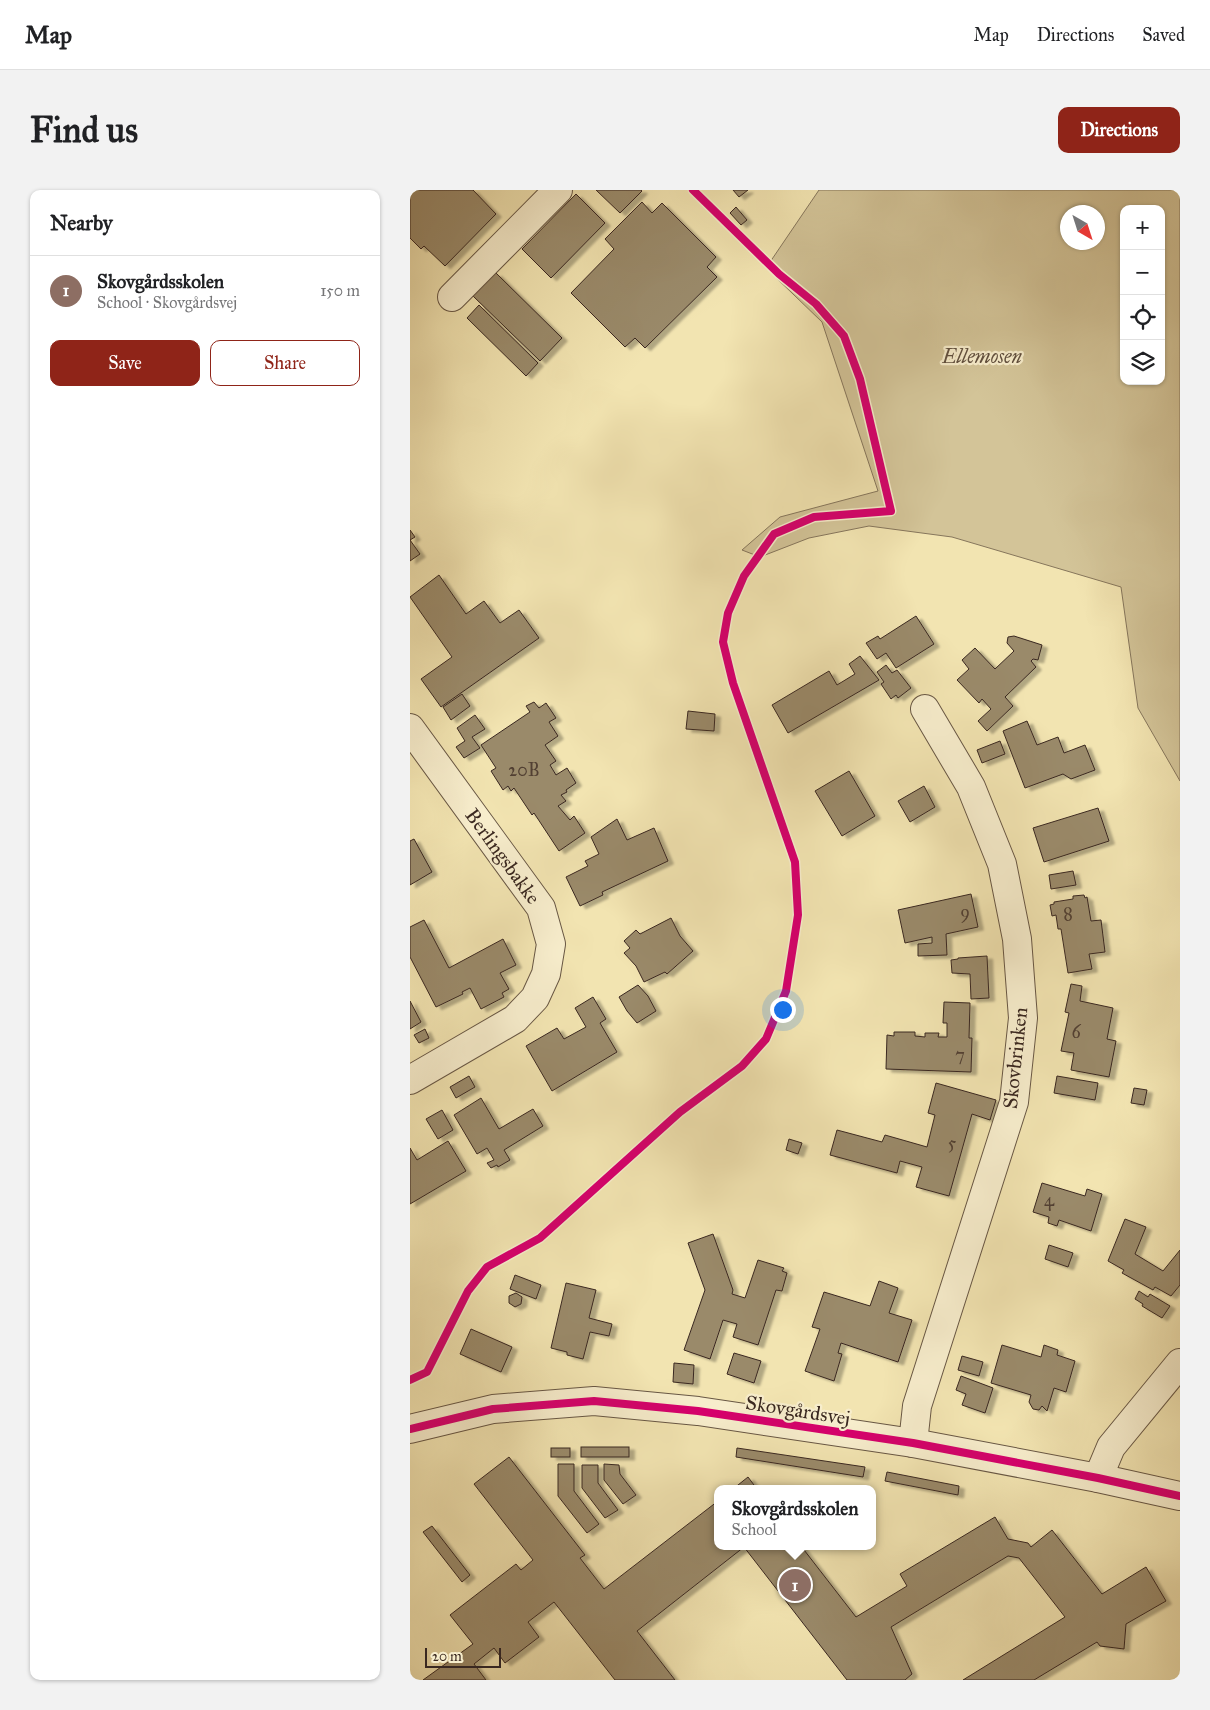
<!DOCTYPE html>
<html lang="en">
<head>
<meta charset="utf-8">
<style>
  body { margin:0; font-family:"IM FELL Great Primer",serif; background:#f2f2f2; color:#202124 }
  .controls { position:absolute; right:15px; top:15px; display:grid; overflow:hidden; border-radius:10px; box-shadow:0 1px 4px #0004 }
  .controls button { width:45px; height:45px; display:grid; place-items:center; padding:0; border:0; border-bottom:1px solid #e0e0e0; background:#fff; color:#202124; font:25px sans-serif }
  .compass { position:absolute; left:650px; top:15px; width:45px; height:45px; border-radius:50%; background:#fff; box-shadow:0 1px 4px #0004; rotate:141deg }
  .scale { position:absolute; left:15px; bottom:12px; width:76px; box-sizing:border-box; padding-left:5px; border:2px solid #3a2820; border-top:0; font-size:14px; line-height:18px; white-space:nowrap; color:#3a2820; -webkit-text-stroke:4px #f7edcc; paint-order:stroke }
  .you { position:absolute; left:372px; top:819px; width:18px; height:18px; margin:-12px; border:4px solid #fff; border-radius:50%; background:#1a73e8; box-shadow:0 0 0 8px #1a73e833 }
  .badge { display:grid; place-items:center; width:32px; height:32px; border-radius:50%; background:#8f2418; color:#fff; font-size:16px; font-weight:700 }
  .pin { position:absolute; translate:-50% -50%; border:2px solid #fff; box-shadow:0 1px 5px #0006 }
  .popup { position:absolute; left:304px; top:1295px; width:162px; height:65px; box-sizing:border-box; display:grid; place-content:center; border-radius:10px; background:#fff; filter:drop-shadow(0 1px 4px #0005); font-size:16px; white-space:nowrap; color:#757577 }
  .popup b { font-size:19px; color:#202124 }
  .popup::after { content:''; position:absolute; left:50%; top:100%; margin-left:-10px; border:10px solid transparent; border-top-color:#fff }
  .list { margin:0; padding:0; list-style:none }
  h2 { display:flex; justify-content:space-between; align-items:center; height:65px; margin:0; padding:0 20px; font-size:21px }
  h2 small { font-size:16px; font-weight:400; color:#757577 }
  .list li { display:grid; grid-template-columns:32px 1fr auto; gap:15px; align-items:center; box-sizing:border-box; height:70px; padding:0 20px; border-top:1px solid #e0e0e0 }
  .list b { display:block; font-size:19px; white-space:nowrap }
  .list p { margin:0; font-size:16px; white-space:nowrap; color:#757577 }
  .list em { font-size:16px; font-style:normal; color:#757577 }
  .actions { display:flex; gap:10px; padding:15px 20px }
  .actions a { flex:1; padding:11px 0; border:1px solid #8f2418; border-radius:10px; text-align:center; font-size:18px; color:#8f2418 }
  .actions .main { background:#8f2418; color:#fff }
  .icon { flex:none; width:28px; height:28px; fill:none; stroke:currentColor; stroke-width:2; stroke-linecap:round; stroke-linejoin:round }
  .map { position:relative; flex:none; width:770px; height:1490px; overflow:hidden; border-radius:10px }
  header { display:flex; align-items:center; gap:30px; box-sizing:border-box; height:70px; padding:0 25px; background:#fff; border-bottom:1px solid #e0e0e0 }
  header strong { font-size:24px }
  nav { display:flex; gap:28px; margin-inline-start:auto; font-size:18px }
  .intro { display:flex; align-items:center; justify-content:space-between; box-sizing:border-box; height:120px; padding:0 30px }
  h1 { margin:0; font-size:35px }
  .button { padding:12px 22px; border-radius:10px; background:#8f2418; color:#fff; font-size:18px; font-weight:700 }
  main { display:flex; gap:30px; padding:0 30px }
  aside { flex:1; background:#fff; border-radius:10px; box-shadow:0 1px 4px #0004 }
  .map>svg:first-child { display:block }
  .green { fill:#d3c498; stroke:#86765c; fill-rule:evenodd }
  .building { fill:#9a8a6b; stroke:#3a2820; filter:url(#shadow) }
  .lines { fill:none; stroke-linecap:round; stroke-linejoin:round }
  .minor-casing { stroke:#685744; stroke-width:30 }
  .minor { stroke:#f7edcc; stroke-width:28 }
  .cycleway-casing { stroke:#f7edcc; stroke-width:11 }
  .cycleway { stroke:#d6006c; stroke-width:8 }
  .labels { text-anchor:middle; stroke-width:4.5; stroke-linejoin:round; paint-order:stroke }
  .number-label { font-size:18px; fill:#524033 }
  .park-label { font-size:20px; font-style:italic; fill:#604f3e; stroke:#f7edcc }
  .street-label { font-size:20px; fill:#3a2820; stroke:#f7edcc }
</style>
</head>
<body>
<header>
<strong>Map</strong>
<nav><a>Map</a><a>Directions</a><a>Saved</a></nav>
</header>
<div class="intro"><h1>Find us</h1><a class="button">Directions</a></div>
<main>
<aside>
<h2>Nearby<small></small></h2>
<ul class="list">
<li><span class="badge" style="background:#8d6e63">1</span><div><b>Skovgårdsskolen</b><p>School · Skovgårdsvej</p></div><em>150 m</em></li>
</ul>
<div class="actions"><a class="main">Save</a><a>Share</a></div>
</aside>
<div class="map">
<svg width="770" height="1490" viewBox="0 0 770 1490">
  <defs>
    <filter id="shadow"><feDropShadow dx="5.5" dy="3" stdDeviation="1" flood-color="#0004"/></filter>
  </defs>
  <rect width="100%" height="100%" fill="#f2e4b1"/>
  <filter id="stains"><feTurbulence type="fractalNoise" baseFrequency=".004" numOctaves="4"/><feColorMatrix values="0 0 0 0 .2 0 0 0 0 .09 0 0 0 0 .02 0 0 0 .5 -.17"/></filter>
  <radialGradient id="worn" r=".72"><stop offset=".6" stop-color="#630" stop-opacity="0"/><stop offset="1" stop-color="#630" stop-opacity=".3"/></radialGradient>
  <path class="green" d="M409,0H770V591L728,518L711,397L542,347L459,336L399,348L350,367L332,360L370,327L468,301L412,132L356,78ZM714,19H751V191H714ZM658,22H688V52H658Z"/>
  <g class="building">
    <path d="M1,0H63L86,24L35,76L14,56L11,59L0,48V1Z"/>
    <path d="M186,0H231L232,1L210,23Z"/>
    <path d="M323,0H338L329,7Z"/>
    <path d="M166,4L195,33L141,88L112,59Z"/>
    <path d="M232,12L242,23L252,13L306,67L297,77L307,87L235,158L225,148L215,157L161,103L204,59L195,49Z"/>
    <path d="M326,17L337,30L331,35L320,23Z"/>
    <path d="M86,83L152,148L130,171L63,106Z"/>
    <path d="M69,115L128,173L116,186L57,128Z"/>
    <path d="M0,340L5,347L0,350L10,364L0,371Z"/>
    <path d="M29,385L56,424L74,411L90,433L109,420L129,448L31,517L11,489L42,467L0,407Z"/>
    <path d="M506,426L524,454L486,478L476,463L467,469L456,453L468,446L470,449Z"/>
    <path d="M604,446L632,455L628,470L623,469L621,471L626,477L595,507L603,516L577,541L568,531L581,519L572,509L569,513L547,490L559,479L552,470L565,458L585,479L604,461L597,453L598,447Z"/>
    <path d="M450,466L469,490L378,543L362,515L419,481L427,495L445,484L439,474Z"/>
    <path d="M476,475L482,483L487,480L501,498L488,508L486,505L481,509L471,494L474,492L467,482Z"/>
    <path d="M52,504L60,516L41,530L33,517Z"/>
    <path d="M124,512L129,518L136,513L146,528L139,532L148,546L135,555L146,571L140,575L146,585L157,578L166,593L156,600L157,602L151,605L156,611L148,616L160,630L164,626L175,643L149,661L124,623L122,625L104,598L101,601L98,596L93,600L81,581L86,578L71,555L120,522L116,516Z"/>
    <path d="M278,521L305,524L304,541L276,539Z"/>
    <path d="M65,525L75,539L62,547L70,558L54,568L46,557L55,551L47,538Z"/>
    <path d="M617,531L627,555L648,547L654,563L675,555L685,580L661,589L653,584L615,598L593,541Z"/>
    <path d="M590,551L595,564L572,573L567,560Z"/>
    <path d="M439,581L465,626L432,646L405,601Z"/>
    <path d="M514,596L525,617L500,632L488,611Z"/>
    <path d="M688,618L699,651L634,672L623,638Z"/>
    <path d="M207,629L217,650L244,638L258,671L192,702L193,705L170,716L156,687L178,676L175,671L189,664L181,647Z"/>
    <path d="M4,649L22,682L0,695V651Z"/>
    <path d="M663,681L666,695L641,699L639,685Z"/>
    <path d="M561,704L568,737L536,744L537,765L508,766V754L522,753V747L495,753L488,720Z"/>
    <path d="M674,705L675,708L677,707L681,731L691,730L695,762L679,764L682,779L658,783L651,739H648L646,725L642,726L640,715L644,714V712L663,709V706Z"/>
    <path d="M261,728L270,746L283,761L257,784L255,782L234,792L226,776L214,763L220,758L214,751L226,740L230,744Z"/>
    <path d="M14,730L39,778L93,749L106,775L90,783L99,799L92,803L94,807L71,819L60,798L52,802L53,804L26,817L0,767V737Z"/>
    <path d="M577,766L579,808L561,809L560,784L542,783L541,770L548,769V768Z"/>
    <path d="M661,794L672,796L670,811L703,818L697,849L706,851L699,887L661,880L664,863L651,861L659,823L655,822Z"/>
    <path d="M228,795L238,806L246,821L227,833L217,821L209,807Z"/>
    <path d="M183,807L196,829L190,833L207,862L142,901L116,856L147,838L154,849L176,837L165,818Z"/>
    <path d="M0,811L11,832L0,839Z"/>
    <path d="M534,812L560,813L559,848H562L561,882L476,879L477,845L484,846V842H505V846L515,847V843H529L528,847H537V833H533Z"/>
    <path d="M15,839L19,848L9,853L4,845Z"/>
    <path d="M59,886L65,897L46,908L40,897Z"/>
    <path d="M647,886L688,893L685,910L644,903Z"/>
    <path d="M526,893L586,910L580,930L562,924L539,1006L506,997L512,977L490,971L487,983L420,965L427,940L472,952L475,945L517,957L525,925L518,923Z"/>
    <path d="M724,898L737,900L734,915L721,913Z"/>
    <path d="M71,908L89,939L123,919L133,936L94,960L100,970L88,977L87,975L81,978L77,973L84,970L77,958L67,964L44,925Z"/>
    <path d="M32,920L43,940L28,949L16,929Z"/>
    <path d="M379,949L392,953L388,964L376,960Z"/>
    <path d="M38,951L56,981L0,1014V958L7,970Z"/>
    <path d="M632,993L675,1006L677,999L692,1004L681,1041L649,1030L647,1036L638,1033L639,1027L623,1022Z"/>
    <path d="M715,1029L736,1037L725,1064L753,1081L770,1060V1095L761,1106L745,1097L743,1100L712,1083L714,1080L698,1071Z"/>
    <path d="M303,1044L323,1100L322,1104L335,1108L348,1070L374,1078L372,1081L377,1083L372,1101L366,1100L348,1155L323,1147L327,1134L313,1130L300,1169L274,1160L295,1100L278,1053Z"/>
    <path d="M639,1055L663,1063L658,1077L635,1069Z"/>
    <path d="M105,1085L131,1095L126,1109L100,1099Z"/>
    <path d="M469,1091L488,1098L479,1123L502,1130L488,1172L431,1153L428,1163L432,1164L424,1191L395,1181L410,1139L402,1137L414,1102L460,1116Z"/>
    <path d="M156,1093L186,1100L179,1128L202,1134L199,1146L180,1142L173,1169L157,1165V1162L141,1158Z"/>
    <path d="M729,1101L738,1107L740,1104L760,1116L752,1128L732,1116L733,1114L725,1109Z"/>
    <path d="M106,1103L112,1107L111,1114L105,1117L99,1113V1106Z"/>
    <path d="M61,1139L102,1157L91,1182L50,1164Z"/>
    <path d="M592,1155L631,1167L634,1155L648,1160L647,1165L665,1171L656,1202L644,1198L637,1221L632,1216L629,1220L623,1219L619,1212L621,1205L581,1193Z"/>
    <path d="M324,1163L351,1171L344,1193L317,1184Z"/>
    <path d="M552,1166L573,1172L569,1186L548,1180Z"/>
    <path d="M264,1173L284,1175L283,1194L263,1192Z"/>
    <path d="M551,1186L583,1198L575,1223L552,1215L556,1204L546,1200Z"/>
    <rect x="171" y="1257" width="48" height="10"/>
    <rect x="141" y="1258" width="19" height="9"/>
    <path d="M327,1258L455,1277L453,1287L326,1267Z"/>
    <path d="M99,1267L175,1365L170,1368L194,1399L308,1311V1356H391L446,1427L497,1396L490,1384L585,1327L598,1349L618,1353L621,1357L642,1340L692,1404L736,1377L756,1411L716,1434L714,1459L690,1456L687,1452L624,1490H553L655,1427L609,1368L598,1366L481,1437L502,1484L495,1490H437L334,1357L227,1441L265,1490H205L144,1412L118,1432L129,1447L95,1473L84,1458L64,1474L76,1490H13L63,1454L40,1425L106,1374L111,1380L123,1370L64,1294Z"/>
    <path d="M148,1274H164V1301L189,1334L177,1343L148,1306Z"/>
    <path d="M194,1274L209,1275L210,1284L226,1305L213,1314L194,1290Z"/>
    <path d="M172,1275H188V1293L208,1320L195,1328L172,1298Z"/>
    <path d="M477,1282L549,1296L548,1305L475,1291Z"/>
    <path d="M338,1287L347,1299H323Z"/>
    <path d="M22,1336L60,1385L52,1392L13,1342Z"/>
  </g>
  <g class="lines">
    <g class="minor-casing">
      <g id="minor">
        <path d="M42,107L148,0"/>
        <path d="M0,538L131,718L141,754L136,784L125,808L105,829L0,890"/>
        <path d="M0,1239L83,1219L184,1211L288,1221L503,1253L688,1288L770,1306"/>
        <path d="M503,1253L507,1216L604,912L613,828L607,749L592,674L561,597L515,519"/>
        <path d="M688,1288L701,1257L770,1173"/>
      </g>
    </g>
    <use href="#minor" class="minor"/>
    <g class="cycleway-casing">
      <g id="cycleway">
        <path d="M0,1190L17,1182L58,1101L77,1077L130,1048L270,922L332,876L356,849L376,801L388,725L385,672L323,493L313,452L318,423L334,386L364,344L404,327L481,321L450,189L434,146L406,114L369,84L283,0"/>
        <path d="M0,1239L83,1219L184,1211L288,1221L503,1253L688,1288L770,1306"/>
      </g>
    </g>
    <use href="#cycleway" class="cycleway"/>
  </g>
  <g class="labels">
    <g class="number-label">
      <text x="114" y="586">20B</text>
      <text x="555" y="728">9</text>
      <text x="658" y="730">8</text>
      <text x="666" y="848">6</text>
      <text x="550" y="871">7</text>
      <text x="542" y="959">5</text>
      <text x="639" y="1016">4</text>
    </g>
    <g class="park-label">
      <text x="572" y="173">Ellemosen</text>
    </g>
    <g class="street-label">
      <text transform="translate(93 666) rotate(54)" y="7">Berlingsbakke</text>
      <text transform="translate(605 868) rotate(-84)" y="7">Skovbrinken</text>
      <text transform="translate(388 1220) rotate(9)" y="7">Skovgårdsvej</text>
    </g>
  </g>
  <rect width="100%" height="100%" filter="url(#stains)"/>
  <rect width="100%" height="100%" fill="url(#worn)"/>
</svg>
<div class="controls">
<button>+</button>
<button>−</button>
<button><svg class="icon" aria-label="locate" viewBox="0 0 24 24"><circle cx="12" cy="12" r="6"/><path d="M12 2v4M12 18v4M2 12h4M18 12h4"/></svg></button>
<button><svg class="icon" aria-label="layers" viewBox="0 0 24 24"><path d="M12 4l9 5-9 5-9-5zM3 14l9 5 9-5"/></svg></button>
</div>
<svg class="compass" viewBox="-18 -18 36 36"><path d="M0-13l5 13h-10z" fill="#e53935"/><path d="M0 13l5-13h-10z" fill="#757577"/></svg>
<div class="scale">20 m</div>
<div class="you"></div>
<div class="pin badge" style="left:385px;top:1395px;background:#8d6e63">1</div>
<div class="popup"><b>Skovgårdsskolen</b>School</div>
</div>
</main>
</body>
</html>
